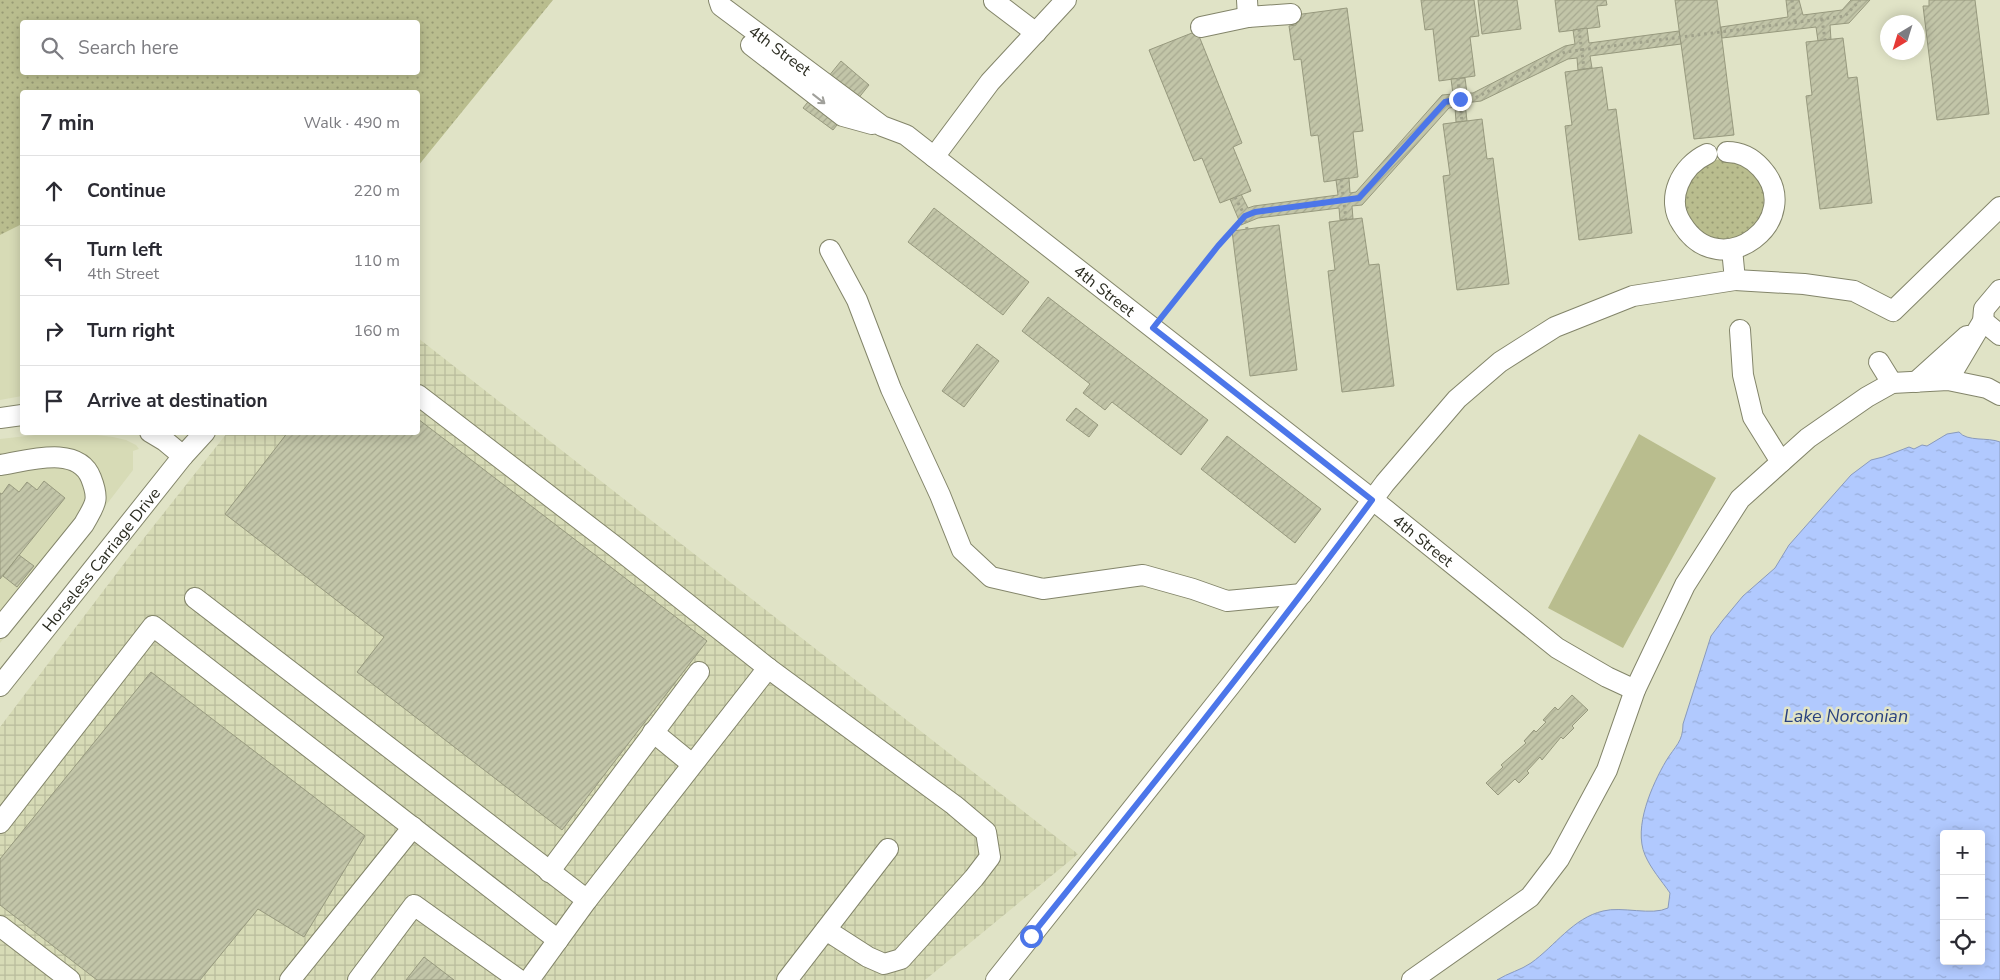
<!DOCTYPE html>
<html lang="en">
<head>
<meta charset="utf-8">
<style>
  body { margin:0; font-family:"Nunito Sans",sans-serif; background:#f2f2f3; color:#2b2b33 }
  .controls { position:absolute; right:15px; bottom:15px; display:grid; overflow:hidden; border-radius:5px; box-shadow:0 2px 12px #0003 }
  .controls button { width:45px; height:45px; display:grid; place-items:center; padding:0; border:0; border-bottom:1px solid #e1e1e2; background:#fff; color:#2b2b33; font:25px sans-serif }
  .compass { position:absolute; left:1880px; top:15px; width:45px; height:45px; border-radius:50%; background:#fff; box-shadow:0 2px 12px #0003; rotate:218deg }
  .stop { position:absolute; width:15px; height:15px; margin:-11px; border:4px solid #4c76e9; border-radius:50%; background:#fff }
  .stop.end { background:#4c76e9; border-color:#fff; box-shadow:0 1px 5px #0008 }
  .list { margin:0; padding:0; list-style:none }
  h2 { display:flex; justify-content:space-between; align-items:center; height:65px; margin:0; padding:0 20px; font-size:21px }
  h2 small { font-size:16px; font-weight:400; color:#7c7c81 }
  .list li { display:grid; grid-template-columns:32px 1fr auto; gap:15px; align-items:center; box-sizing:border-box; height:70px; padding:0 20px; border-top:1px solid #e1e1e2 }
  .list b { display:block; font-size:19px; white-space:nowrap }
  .list p { margin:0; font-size:16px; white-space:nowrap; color:#7c7c81 }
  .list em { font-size:16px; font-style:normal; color:#7c7c81 }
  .icon { flex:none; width:28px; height:28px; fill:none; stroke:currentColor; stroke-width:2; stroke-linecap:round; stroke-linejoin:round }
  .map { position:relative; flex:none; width:2000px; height:980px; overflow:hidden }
  .search { position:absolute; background:#fff; box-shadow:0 2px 12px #0003; left:20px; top:20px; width:400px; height:55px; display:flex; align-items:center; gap:12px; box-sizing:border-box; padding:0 18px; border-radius:5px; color:#7c7c81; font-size:19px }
  .panel { position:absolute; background:#fff; box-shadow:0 2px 12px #0003; left:20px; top:90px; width:400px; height:345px; border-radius:5px }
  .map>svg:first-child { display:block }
  .built { fill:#d7dbb6 }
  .industrial { fill:url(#industrial-grid) }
  .grass { fill:url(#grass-dots); fill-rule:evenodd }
  .garden { fill:#b9bd8e }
  .water { fill:url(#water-ripples); stroke:#899abc; fill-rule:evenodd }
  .building { fill:url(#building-hatch); stroke:#97997e }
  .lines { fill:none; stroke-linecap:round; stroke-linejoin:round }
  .minor-casing { stroke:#83856a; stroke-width:22 }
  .path { stroke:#a0a28b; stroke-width:3; stroke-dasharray:2.5 4; stroke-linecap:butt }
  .minor { stroke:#fff; stroke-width:20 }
  .oneway { stroke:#a0a09b }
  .route { stroke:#4c76e9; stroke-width:6 }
  .labels { text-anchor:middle; stroke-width:5; stroke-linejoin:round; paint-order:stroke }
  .street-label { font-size:16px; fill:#2b2c21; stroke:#e0e3c6 }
  .water-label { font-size:18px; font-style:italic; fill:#29417f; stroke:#e0e3c6 }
</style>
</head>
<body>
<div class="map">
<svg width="2000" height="980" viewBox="0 0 2000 980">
  <defs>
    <pattern id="industrial-grid" width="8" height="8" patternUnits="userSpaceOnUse" patternTransform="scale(1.25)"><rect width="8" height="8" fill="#d7dbb6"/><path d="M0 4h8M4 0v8" fill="none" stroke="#b9bc9c"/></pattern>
    <pattern id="grass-dots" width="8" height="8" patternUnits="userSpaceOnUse" patternTransform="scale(1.25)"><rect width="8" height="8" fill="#b9bd8e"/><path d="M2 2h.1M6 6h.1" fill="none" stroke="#979a74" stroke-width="1.8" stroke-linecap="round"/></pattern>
    <pattern id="water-ripples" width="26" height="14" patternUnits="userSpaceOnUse" patternTransform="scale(1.25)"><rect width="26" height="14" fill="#b1c9fe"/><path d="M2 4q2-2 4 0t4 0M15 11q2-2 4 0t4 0" fill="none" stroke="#98add9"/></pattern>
    <pattern id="building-hatch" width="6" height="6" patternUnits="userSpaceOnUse" patternTransform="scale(1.25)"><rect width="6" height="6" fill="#c2c5a8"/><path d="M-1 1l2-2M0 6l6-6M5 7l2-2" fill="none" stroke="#a7a990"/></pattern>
  </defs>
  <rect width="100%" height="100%" fill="#e0e3c6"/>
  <g class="built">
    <path d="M22,224V396L0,400V235Z"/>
    <path d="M53,433L89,434L113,437L126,440L136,445L139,449L133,451V470L0,643V439Z"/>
  </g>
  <path class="industrial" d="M418,338L1078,854L925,980H0V727L129,557L227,433L418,432Z"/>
  <g class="grass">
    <path d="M0,0H553L418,166V92H22V224L0,235ZM22,22H418V72H22Z"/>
    <circle cx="1724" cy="199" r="40"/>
  </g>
  <path class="garden" d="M1639,434L1716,478L1623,648L1548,608Z"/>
  <path class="water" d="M1959,432C1967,442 1988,437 2000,442V980H1497C1508,973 1521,970 1531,963C1555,946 1573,918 1603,911C1622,906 1652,916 1668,908L1670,893C1661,880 1651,869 1645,855C1633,827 1652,785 1666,761C1675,746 1683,742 1683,724L1711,636L1723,620L1743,596L1775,568L1789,545L1851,475L1871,460L1883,457L1909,447L1914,449L1922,445L1927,446L1947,434ZM1944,834H1981V961H1944Z"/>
  <g class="building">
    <path d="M1421,0H1474L1479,36L1470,37L1475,76L1439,81L1433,29L1425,30Z"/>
    <path d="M1478,0H1517L1521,29L1482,34Z"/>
    <path d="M1555,0H1606L1607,5L1597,6L1600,27L1559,32Z"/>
    <path d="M1675,0H1717L1734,135L1694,139Z"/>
    <path d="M1786,0H1799L1803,15L1842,10L1851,0H1870L1849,23L1830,25L1831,40L1818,41L1816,27L1722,38L1721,27L1788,17Z"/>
    <path d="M1929,0H1975L1989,114L1937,120L1923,6H1929Z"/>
    <path d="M1347,8L1363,131L1353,132L1358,177L1324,182L1318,135L1311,136L1301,59L1294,60L1289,26L1296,25L1295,15Z"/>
    <path d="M1587,28L1589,43L1679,31L1681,44L1590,56L1592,68L1578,70L1577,58L1568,59L1481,101L1465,103L1467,121L1456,122L1455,107L1449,108L1362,205L1352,206L1353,219L1340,220L1339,208L1258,218L1241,225L1230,199L1241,194L1248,208L1254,206L1338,195L1336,180L1349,178L1350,193L1356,192L1442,95L1453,94L1451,79L1465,78L1467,93H1473L1565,46L1575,44L1573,30Z"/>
    <path d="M1197,31L1242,143L1233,147L1251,191L1220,203L1202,158L1194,161L1149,50Z"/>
    <path d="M1843,38L1848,78L1857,77L1872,203L1820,209L1806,96L1812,95L1806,42Z"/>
    <path d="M841,61L869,85L833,130L803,108Z"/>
    <path d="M1602,67L1608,110L1616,109L1632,233L1579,240L1565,126L1572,125L1565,72Z"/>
    <path d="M1482,119L1487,159L1493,158L1509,284L1457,290L1443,176L1450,175L1443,124Z"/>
    <path d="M934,208L1029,282L1003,315L908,242Z"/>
    <path d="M1362,218L1369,265L1379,264L1394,386L1342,392L1328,271L1335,270L1329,222Z"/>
    <path d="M1279,225L1297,370L1250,376L1232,231Z"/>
    <path d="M1048,297L1208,420L1181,455L1112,402L1105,410L1083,393L1090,384L1022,331Z"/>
    <path d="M977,344L999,361L964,407L942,391Z"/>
    <path d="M1076,408L1098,425L1089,437L1066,420Z"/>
    <path d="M418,419L707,641L562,830L357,672L384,637L225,514L288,432H418Z"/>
    <path d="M1227,436L1321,509L1295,543L1201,469Z"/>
    <path d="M44,481L65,498L0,579V493L2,494L9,484L19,492L27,482L37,490Z"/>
    <path d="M19,555L34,566L17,587L3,576Z"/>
    <path d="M151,672L365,836L304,937L258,909L200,980H97L0,905V859Z"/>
    <path d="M1572,695L1588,710L1572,726L1574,728L1563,739L1561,737L1542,760L1540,757L1527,771L1529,773L1519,783L1515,779L1498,795L1486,783L1503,767L1501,765L1526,743L1524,741L1534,730L1536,732L1546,722L1543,720L1555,707L1558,710Z"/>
    <path d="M424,957L454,980H406Z"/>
  </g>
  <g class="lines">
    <g class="minor-casing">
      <g id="minor">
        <path id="s1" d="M719,0L721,6L882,126L906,135L1387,511L1557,648L1607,677L1635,690"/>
        <path d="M1247,0L1248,17L1291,14"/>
        <path d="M994,1L1036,33"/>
        <path d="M1201,27L1248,17"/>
        <path d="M751,45L843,116L872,124"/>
        <path d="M1707,154C1681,166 1665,199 1682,224C1721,287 1808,219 1761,168C1752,158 1740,152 1727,152"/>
        <path d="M934,157L990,82L1066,0"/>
        <path d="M830,250L857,300L891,389L940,495L962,550L991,577L1043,589L1143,575L1193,589L1227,601L1302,594"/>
        <path d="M1735,280L1804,284L1854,291L1893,311L2000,207"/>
        <path d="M1983,321L2000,335"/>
        <path d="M1740,330L1743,375L1753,417L1781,462"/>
        <path d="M1879,362L1892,383"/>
        <path d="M1948,380L1983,321L1984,309L2000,290"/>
        <path d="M1916,382L1967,336"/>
        <path d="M418,395L617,548L768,668L954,805L986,832L990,857L974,878L901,959L884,964L868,957L826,930"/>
        <path d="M0,418L22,415"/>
        <path d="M150,432L165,441L183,456"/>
        <path d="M0,465C27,461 78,444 91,478C100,501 95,504 84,524L0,628"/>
        <path d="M195,598L587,900"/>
        <path id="s2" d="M0,686L183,456L205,432"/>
        <path d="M653,732L692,764"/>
        <path d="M0,823L153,626L558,940"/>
        <path d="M549,872L699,672"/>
        <path d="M0,926L70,980"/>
        <path d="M290,980L413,827"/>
        <path d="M358,980L414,905L519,980"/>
        <path d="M529,980L587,900L768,668"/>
        <path d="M787,980L888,849"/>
        <path d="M996,980L1230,686L1314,578L1385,483L1457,399L1500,362L1555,327L1633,296L1735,280L1732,249"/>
        <path d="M1412,980L1530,897L1559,859L1607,770L1635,690L1685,585L1740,499L1808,438L1867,397L1892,383L1948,380L1987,388L2000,395"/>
      </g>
    </g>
    <g class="path">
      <path d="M1792,0L1795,22"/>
      <path d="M1822,19L1825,40"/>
      <path d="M1579,29L1584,69"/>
      <path d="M1458,78L1462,122"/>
      <path d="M1341,179L1346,219"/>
      <path d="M1235,197L1245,216L1247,229"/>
      <path d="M1164,314L1218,246L1245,216L1255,212L1359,198L1445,102L1475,98L1565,52L1845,16L1860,0"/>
    </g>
    <use href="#minor" class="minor"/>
  </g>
  <defs><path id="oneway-shaft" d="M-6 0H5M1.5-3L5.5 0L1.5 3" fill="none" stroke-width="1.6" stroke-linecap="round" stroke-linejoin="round" transform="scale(1.25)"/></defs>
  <use class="oneway" href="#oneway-shaft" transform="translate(819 99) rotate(38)"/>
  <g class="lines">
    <path class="route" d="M1031,936C1147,792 1263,648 1372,500L1153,328L1218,246L1245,216L1255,212L1359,198L1445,102L1460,99"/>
  </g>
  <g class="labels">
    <g class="street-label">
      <text dy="6" stroke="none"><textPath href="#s1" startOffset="80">4th Street</textPath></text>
      <text dy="6" stroke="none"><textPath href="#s1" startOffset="485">4th Street</textPath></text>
      <text dy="6" stroke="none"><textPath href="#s1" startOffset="890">4th Street</textPath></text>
      <text dy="6" stroke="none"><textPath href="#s2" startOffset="162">Horseless Carriage Drive</textPath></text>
    </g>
    <g class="water-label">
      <text x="1846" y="722">Lake Norconian</text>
    </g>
  </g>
</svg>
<div class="controls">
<button>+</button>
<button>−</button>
<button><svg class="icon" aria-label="locate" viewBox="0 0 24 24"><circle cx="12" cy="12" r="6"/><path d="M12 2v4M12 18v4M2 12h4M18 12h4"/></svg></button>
</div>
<svg class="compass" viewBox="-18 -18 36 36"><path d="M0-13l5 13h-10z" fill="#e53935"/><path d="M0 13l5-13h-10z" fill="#7c7c81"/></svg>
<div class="stop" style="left:1031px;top:936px"></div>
<div class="stop end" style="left:1460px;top:99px"></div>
<div class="search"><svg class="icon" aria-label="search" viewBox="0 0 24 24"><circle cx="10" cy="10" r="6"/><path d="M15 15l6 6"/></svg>Search here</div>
<section class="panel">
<h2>7 min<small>Walk · 490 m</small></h2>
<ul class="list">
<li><svg class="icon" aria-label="ahead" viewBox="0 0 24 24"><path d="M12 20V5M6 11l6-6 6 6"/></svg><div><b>Continue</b></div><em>220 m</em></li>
<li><svg class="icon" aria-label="left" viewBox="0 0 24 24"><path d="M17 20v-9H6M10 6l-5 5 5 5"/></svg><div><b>Turn left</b><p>4th Street</p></div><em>110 m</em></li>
<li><svg class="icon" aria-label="right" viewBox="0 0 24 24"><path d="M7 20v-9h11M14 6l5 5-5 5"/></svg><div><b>Turn right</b></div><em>160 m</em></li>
<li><svg class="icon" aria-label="arrive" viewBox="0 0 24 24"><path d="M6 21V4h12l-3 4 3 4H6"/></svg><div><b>Arrive at destination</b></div></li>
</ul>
</section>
</div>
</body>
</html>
